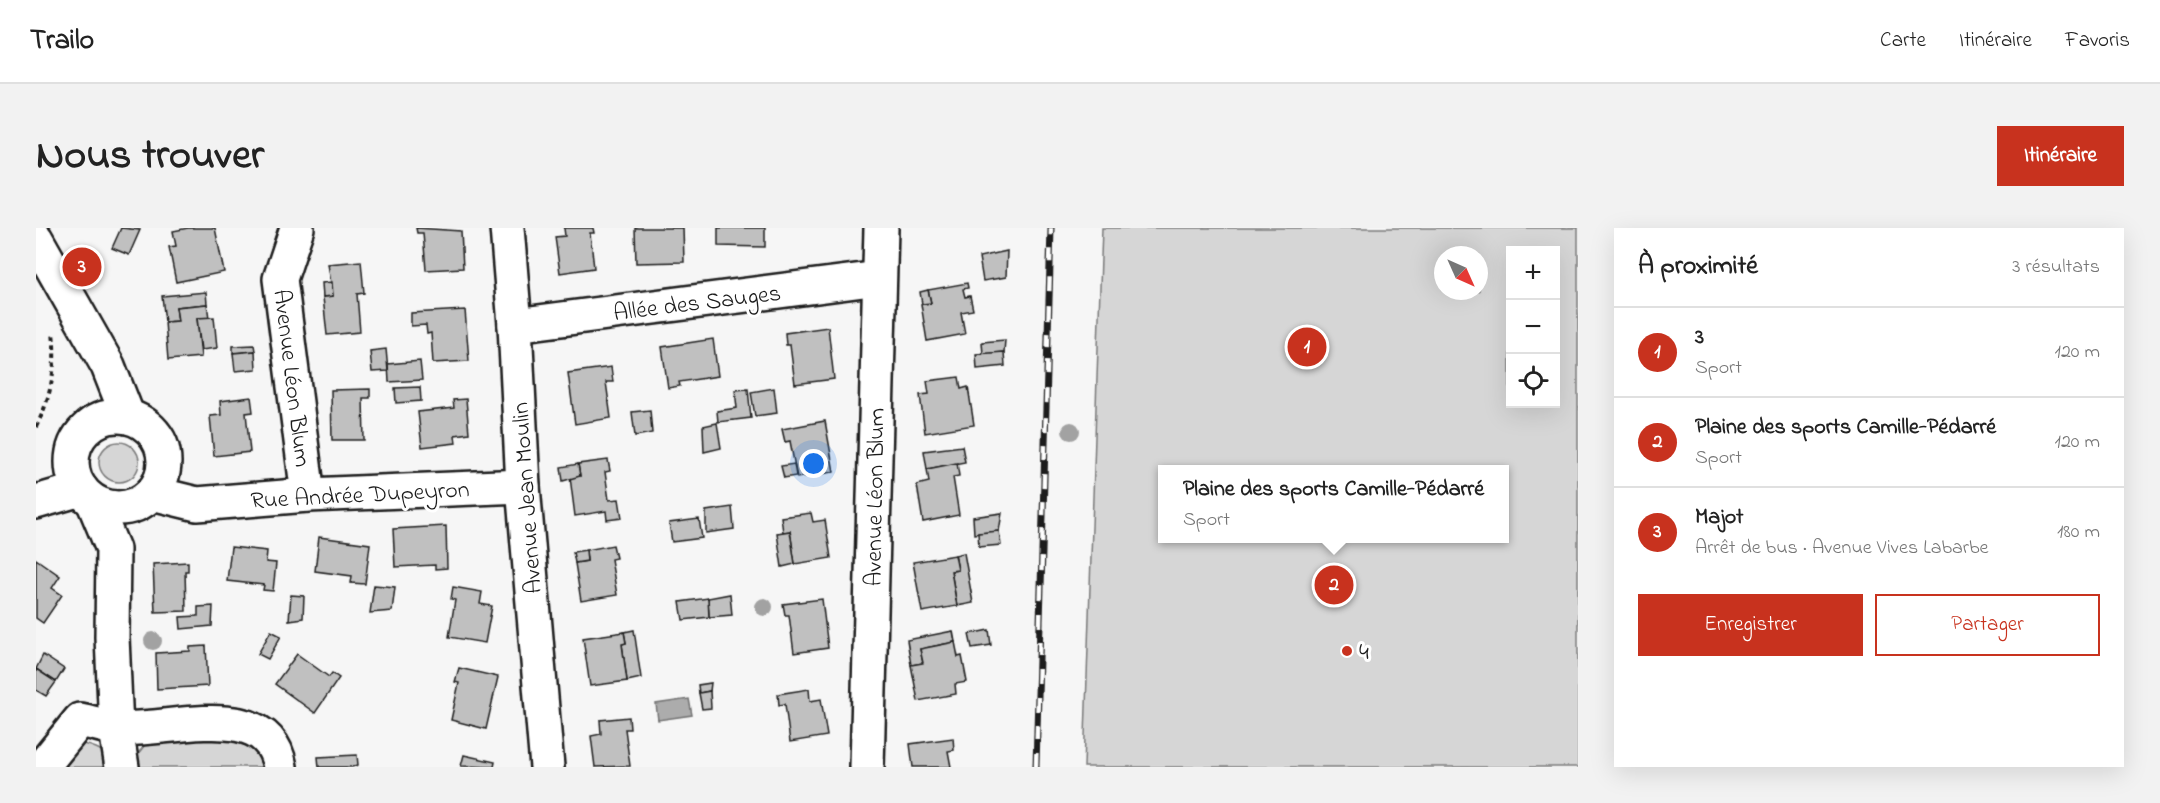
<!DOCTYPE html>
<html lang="fr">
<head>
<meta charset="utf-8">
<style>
  body { margin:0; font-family:"Indie Flower",sans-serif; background:#f2f2f2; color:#222 }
  .controls { position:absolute; right:18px; top:18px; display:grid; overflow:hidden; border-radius:0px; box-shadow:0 6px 24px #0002 }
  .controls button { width:54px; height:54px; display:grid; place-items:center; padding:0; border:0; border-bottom:2px solid #e0e0e0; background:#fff; color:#222; font:30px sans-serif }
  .compass { position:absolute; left:1398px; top:18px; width:54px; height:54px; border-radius:50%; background:#fff; box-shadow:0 6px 24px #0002; rotate:135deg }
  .you { position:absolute; left:778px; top:236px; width:21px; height:21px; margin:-15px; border:4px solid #fff; border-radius:50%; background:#1a73e8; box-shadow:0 0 0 9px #1a73e833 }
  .badge { display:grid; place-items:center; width:39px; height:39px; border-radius:50%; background:#c8321e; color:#fff; font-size:20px; font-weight:700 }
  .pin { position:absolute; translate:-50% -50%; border:3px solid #fff; box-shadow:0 2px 6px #0006 }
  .popup { position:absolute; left:1122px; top:237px; width:351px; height:78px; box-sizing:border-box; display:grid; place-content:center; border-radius:0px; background:#fff; filter:drop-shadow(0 2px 4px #0005); font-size:20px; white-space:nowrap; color:#767676 }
  .popup b { font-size:22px; color:#222 }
  .popup::after { content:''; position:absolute; left:50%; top:100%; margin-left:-12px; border:12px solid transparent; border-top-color:#fff }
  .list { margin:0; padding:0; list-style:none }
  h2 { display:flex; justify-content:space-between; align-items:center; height:78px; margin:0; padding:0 24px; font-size:26px }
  h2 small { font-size:20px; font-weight:400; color:#767676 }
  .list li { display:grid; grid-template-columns:39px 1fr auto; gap:18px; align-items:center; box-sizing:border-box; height:90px; padding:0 24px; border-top:2px solid #e0e0e0 }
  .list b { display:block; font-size:22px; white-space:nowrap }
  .list p { margin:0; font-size:20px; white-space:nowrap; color:#767676 }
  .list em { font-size:20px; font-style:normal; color:#767676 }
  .actions { display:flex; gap:12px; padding:18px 24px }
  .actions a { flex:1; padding:14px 0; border:2px solid #c8321e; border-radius:0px; text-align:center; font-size:21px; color:#c8321e }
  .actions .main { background:#c8321e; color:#fff }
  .icon { flex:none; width:33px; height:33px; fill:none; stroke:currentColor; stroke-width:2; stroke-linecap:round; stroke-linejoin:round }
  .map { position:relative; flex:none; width:1542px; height:539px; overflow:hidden; border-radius:0px }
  header { display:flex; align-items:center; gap:36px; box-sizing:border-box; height:84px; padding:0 30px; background:#fff; border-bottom:2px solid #e0e0e0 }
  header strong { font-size:28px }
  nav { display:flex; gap:33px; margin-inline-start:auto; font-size:21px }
  .intro { display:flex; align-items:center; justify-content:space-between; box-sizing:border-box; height:144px; padding:0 36px }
  h1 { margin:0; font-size:42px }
  .button { padding:15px 27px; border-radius:0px; background:#c8321e; color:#fff; font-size:21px; font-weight:700 }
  main { display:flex; gap:36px; padding:0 36px }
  aside { flex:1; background:#fff; border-radius:0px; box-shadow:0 6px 24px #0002 }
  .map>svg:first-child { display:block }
  .green { fill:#d6d6d6; stroke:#797979; stroke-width:1.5; fill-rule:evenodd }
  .water { fill:#acacac; stroke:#727272; stroke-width:1.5 }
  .building { fill:#c0c0c0; stroke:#1c1c1c; stroke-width:1.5 }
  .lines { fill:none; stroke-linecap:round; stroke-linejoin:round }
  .minor-casing { stroke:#1c1c1c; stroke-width:38 }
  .path { stroke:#1c1c1c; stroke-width:4; stroke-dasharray:4.5 4.5; stroke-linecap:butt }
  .minor { stroke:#fff; stroke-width:33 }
  .rail-casing { stroke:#1c1c1c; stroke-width:7 }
  .rail { stroke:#fff; stroke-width:4.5; stroke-dasharray:14; stroke-linecap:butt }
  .tree { fill:#a2a2a2 }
  .poi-dot { fill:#c8321e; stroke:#fff; stroke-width:2 }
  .labels { text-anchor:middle; stroke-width:6; stroke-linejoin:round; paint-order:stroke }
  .street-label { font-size:24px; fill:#1c1c1c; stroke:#fff }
  .poi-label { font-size:24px; fill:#1c1c1c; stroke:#fff; text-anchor:start }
</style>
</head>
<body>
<header>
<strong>Trailo</strong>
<nav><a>Carte</a><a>Itinéraire</a><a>Favoris</a></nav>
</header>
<div class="intro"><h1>Nous trouver</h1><a class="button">Itinéraire</a></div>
<main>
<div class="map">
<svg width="1542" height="539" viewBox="0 0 1542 539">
  <rect width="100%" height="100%" fill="#f6f6f6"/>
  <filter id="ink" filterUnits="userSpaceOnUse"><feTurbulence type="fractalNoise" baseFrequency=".0167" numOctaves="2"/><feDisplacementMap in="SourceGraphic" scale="12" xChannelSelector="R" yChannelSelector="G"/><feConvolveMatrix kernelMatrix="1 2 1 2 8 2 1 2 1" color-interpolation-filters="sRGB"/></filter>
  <g filter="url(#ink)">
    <g class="green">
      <path d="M1066,0H1542V539H1048ZM1520,22V176H1474V22ZM1407,27H1443V63H1407ZM1127,242H1469V310H1127Z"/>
      <circle cx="83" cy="234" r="20"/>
      <path d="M206,509L217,515L231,539H102L101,527L112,513Z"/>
      <path d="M44,515C61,520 70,520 71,539H26Z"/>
    </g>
    <path class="water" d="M653,471L656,487L622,492L620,476Z"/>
    <g class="building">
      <path d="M85,0L104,2L93,27L76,20Z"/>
      <path d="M152,0H179L188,44L140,54L133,19L140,18L137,3Z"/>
      <path d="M380,0L425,3L427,40L390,42L387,5H381Z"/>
      <path d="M528,0H557L558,5H554L558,40L524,45L519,9L529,8Z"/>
      <path d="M599,0H647L648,34L600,35Z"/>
      <path d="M682,0H729V19L682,18Z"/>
      <path d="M971,23L970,49L947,53L943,29Z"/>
      <path d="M325,33L328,65L321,66L324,104L291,107L287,69L297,68L292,36Z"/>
      <path d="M296,54L297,68L287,69L286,55Z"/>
      <path d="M931,55L932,60L927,61L929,69L934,68L937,82L925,84L929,106L891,113L885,76L895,75L892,62Z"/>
      <path d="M892,62L895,75L886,76L884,64Z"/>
      <path d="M170,64L171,76L140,79L142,93L129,94L126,68Z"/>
      <path d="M171,76L173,90H161L165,129L132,132L129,94L142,93L140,79Z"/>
      <path d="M429,82L433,133L397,135L395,105L391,106L390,97L375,98V85Z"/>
      <path d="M178,89L181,120L165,122L161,90Z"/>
      <path d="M792,99L798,151L759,156L754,117H750L749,105Z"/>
      <path d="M677,111L682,148L643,154L644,158L632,160L626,119Z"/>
      <path d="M969,112L968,124L947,126L946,114Z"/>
      <path d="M218,117L219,123L197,125V118Z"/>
      <path d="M350,121L352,143L336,144L334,123Z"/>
      <path d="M219,123L220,141L199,143L197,125Z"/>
      <path d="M968,124L969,138L941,141L940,126Z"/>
      <path d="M384,133L386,152L353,154L352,136Z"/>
      <path d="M575,139L577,154H570L575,190L539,196L532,145Z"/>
      <path d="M923,149L925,161L932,159L938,197L889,205L884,167L893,166L891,153Z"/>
      <path d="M384,159L385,173L360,175L359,160Z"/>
      <path d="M738,160L741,185L719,188L715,164Z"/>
      <path d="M334,161V170H327L328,212H296L295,162Z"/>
      <path d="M712,161L715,190L682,194L681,183L701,180L699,162Z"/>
      <path d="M215,169L217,184L210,185L214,224L178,228L174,188L185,187L184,173Z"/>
      <path d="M430,171L433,205L419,207L420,215L386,219L382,184L418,180L417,172Z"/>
      <path d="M614,182L616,205L599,208L596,184Z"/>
      <path d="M789,193L798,244L761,250L754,213L749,214L746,201Z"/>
      <path d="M681,195L685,220L668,224L667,198Z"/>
      <path d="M926,218L929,234L891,241L888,223Z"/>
      <path d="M572,232L574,243L569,244L573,272L583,271L586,290L571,292L570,283L539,288L534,249L544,248L542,236Z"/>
      <path d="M921,235L923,248L917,249L923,287L887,294L881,257L893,254L891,241Z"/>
      <path d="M542,236L544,248L527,253L525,239Z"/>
      <path d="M758,236L760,248L748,250L745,238Z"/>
      <path d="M696,279L698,301L670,305V283Z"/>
      <path d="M775,285L777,294L789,292L795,330L759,336L754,303L747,304L745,289Z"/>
      <path d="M966,285L963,303L938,306L937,289Z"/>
      <path d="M663,291L666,310L636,314L633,295Z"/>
      <path d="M410,298L411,340L399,341V337L359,339L357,301Z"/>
      <path d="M754,303L759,336L746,339L741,305Z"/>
      <path d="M963,303L965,317L943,319L942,305Z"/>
      <path d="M283,309L334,316L329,356L315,355L316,348L279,343Z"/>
      <path d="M577,317L580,330L575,331L581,367L545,373L539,335L551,333L550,322Z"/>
      <path d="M195,319L231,323L230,334L240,335L237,363L227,362L228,357L191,353Z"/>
      <path d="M550,322L551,333L539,335L537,324Z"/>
      <path d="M928,325L937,375L921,378L915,343L922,342L919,327Z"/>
      <path d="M919,327L922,342L915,343L921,378L886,384L877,334Z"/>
      <path d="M0,331L24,348L16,360L26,367L7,395L0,390Z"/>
      <path d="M152,334V343H149L150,383L119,384L117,336Z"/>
      <path d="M338,357L359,359L356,383L334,385Z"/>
      <path d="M417,359L446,364L444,376L456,378L449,415L413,409L419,372L415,371Z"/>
      <path d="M694,366L696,387L673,389L672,370Z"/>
      <path d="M255,367L268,368L267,390L253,392Z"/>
      <path d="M672,370L673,389L647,392L644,374Z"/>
      <path d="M786,371L792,420L758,425L753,387H749L747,376Z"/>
      <path d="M177,378L176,398L145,401L144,389L162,388V379Z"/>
      <path d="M598,402L605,450L591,453L586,416L590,415L588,404Z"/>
      <path d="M953,402L955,417L936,420L933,406Z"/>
      <path d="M235,403L245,408L232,431L222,426Z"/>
      <path d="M917,403L919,414L884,421L887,435L875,437L871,412Z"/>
      <path d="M588,404L590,415L586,416L591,453L554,458L547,410Z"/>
      <path d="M919,414L922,429L926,428L931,454L919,456L920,466L882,473L875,437L887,435L884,421Z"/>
      <path d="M170,418L172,458L121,461L120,425L154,423V419Z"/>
      <path d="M261,426L293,449L296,445L303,450L279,485L239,456Z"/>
      <path d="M7,427L28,441L20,454L0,441Z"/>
      <path d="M423,440L462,449L450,501L415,492L423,455L419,454Z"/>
      <path d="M0,441L20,454L10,468L0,462Z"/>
      <path d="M675,455L674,463L663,465L662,457Z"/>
      <path d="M773,461L774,473L785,471L791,508L754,514L749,476L743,477L742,466Z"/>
      <path d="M674,463L675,480L666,481L663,465Z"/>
      <path d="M593,489L594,501H589L594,538L559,539L555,508L565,506L564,492Z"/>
      <path d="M917,510L918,522L912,523L915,539H877L874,516Z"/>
      <path d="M321,527L322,537L316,539H283L282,529Z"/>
      <path d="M428,527L459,534L458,539L425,538Z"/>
    </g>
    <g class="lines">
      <g class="minor-casing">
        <g id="minor">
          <path d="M261,0L244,51L272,267"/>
          <path d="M471,0L479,97L487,258L511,539"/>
          <path d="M0,11L72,138L92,189"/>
          <path d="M479,97L843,50"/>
          <circle cx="82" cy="234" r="46"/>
          <path d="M116,265L161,276L272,267L487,258"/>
          <path d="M57,273L77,321L76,409L80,501L86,539"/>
          <path d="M0,274L45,261"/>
          <path d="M6,539L44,492C56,494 68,499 80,500C129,506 232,466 244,539"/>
          <path d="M831,539L845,0"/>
        </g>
      </g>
      <path class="path" d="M0,199C15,170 21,138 17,105"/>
      <use href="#minor" class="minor"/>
      <g class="rail-casing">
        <path id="rail" d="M1000,539L1015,0"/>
      </g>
      <use href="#rail" class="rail"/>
    </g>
    <g class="tree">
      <circle cx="1035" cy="203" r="9"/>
      <circle cx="728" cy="379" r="9"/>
      <circle cx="117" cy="413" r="9"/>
    </g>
  </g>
  <circle class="poi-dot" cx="1311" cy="423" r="6"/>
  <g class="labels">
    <g class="street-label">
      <text transform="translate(661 74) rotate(-7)" y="8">Allée des Sauges</text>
      <text transform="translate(257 150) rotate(83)" y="8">Avenue Léon Blum</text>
      <text transform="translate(324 266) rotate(-3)" y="8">Rue Andrée Dupeyron</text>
      <text transform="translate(838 269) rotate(-89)" y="8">Avenue Léon Blum</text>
      <text transform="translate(490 270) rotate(-94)" y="8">Avenue Jean Moulin</text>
    </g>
    <g class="poi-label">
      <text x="1323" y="431">4</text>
    </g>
  </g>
</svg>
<div class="controls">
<button>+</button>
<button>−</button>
<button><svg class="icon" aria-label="locate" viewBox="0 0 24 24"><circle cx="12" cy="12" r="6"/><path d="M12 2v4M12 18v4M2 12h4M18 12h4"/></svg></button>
</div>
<svg class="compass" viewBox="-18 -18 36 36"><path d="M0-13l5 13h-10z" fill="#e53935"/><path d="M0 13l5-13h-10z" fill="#767676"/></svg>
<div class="you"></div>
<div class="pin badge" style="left:1271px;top:119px">1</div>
<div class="pin badge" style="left:1298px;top:357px">2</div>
<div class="popup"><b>Plaine des sports Camille-Pédarré</b>Sport</div>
<div class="pin badge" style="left:46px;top:39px">3</div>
</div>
<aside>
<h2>À proximité<small>3 résultats</small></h2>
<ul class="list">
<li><span class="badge">1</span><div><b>3</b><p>Sport</p></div><em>120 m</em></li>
<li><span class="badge">2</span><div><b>Plaine des sports Camille-Pédarré</b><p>Sport</p></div><em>120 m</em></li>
<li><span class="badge">3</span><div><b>Majot</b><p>Arrêt de bus · Avenue Vives Labarbe</p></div><em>180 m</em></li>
</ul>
<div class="actions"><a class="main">Enregistrer</a><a>Partager</a></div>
</aside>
</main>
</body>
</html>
